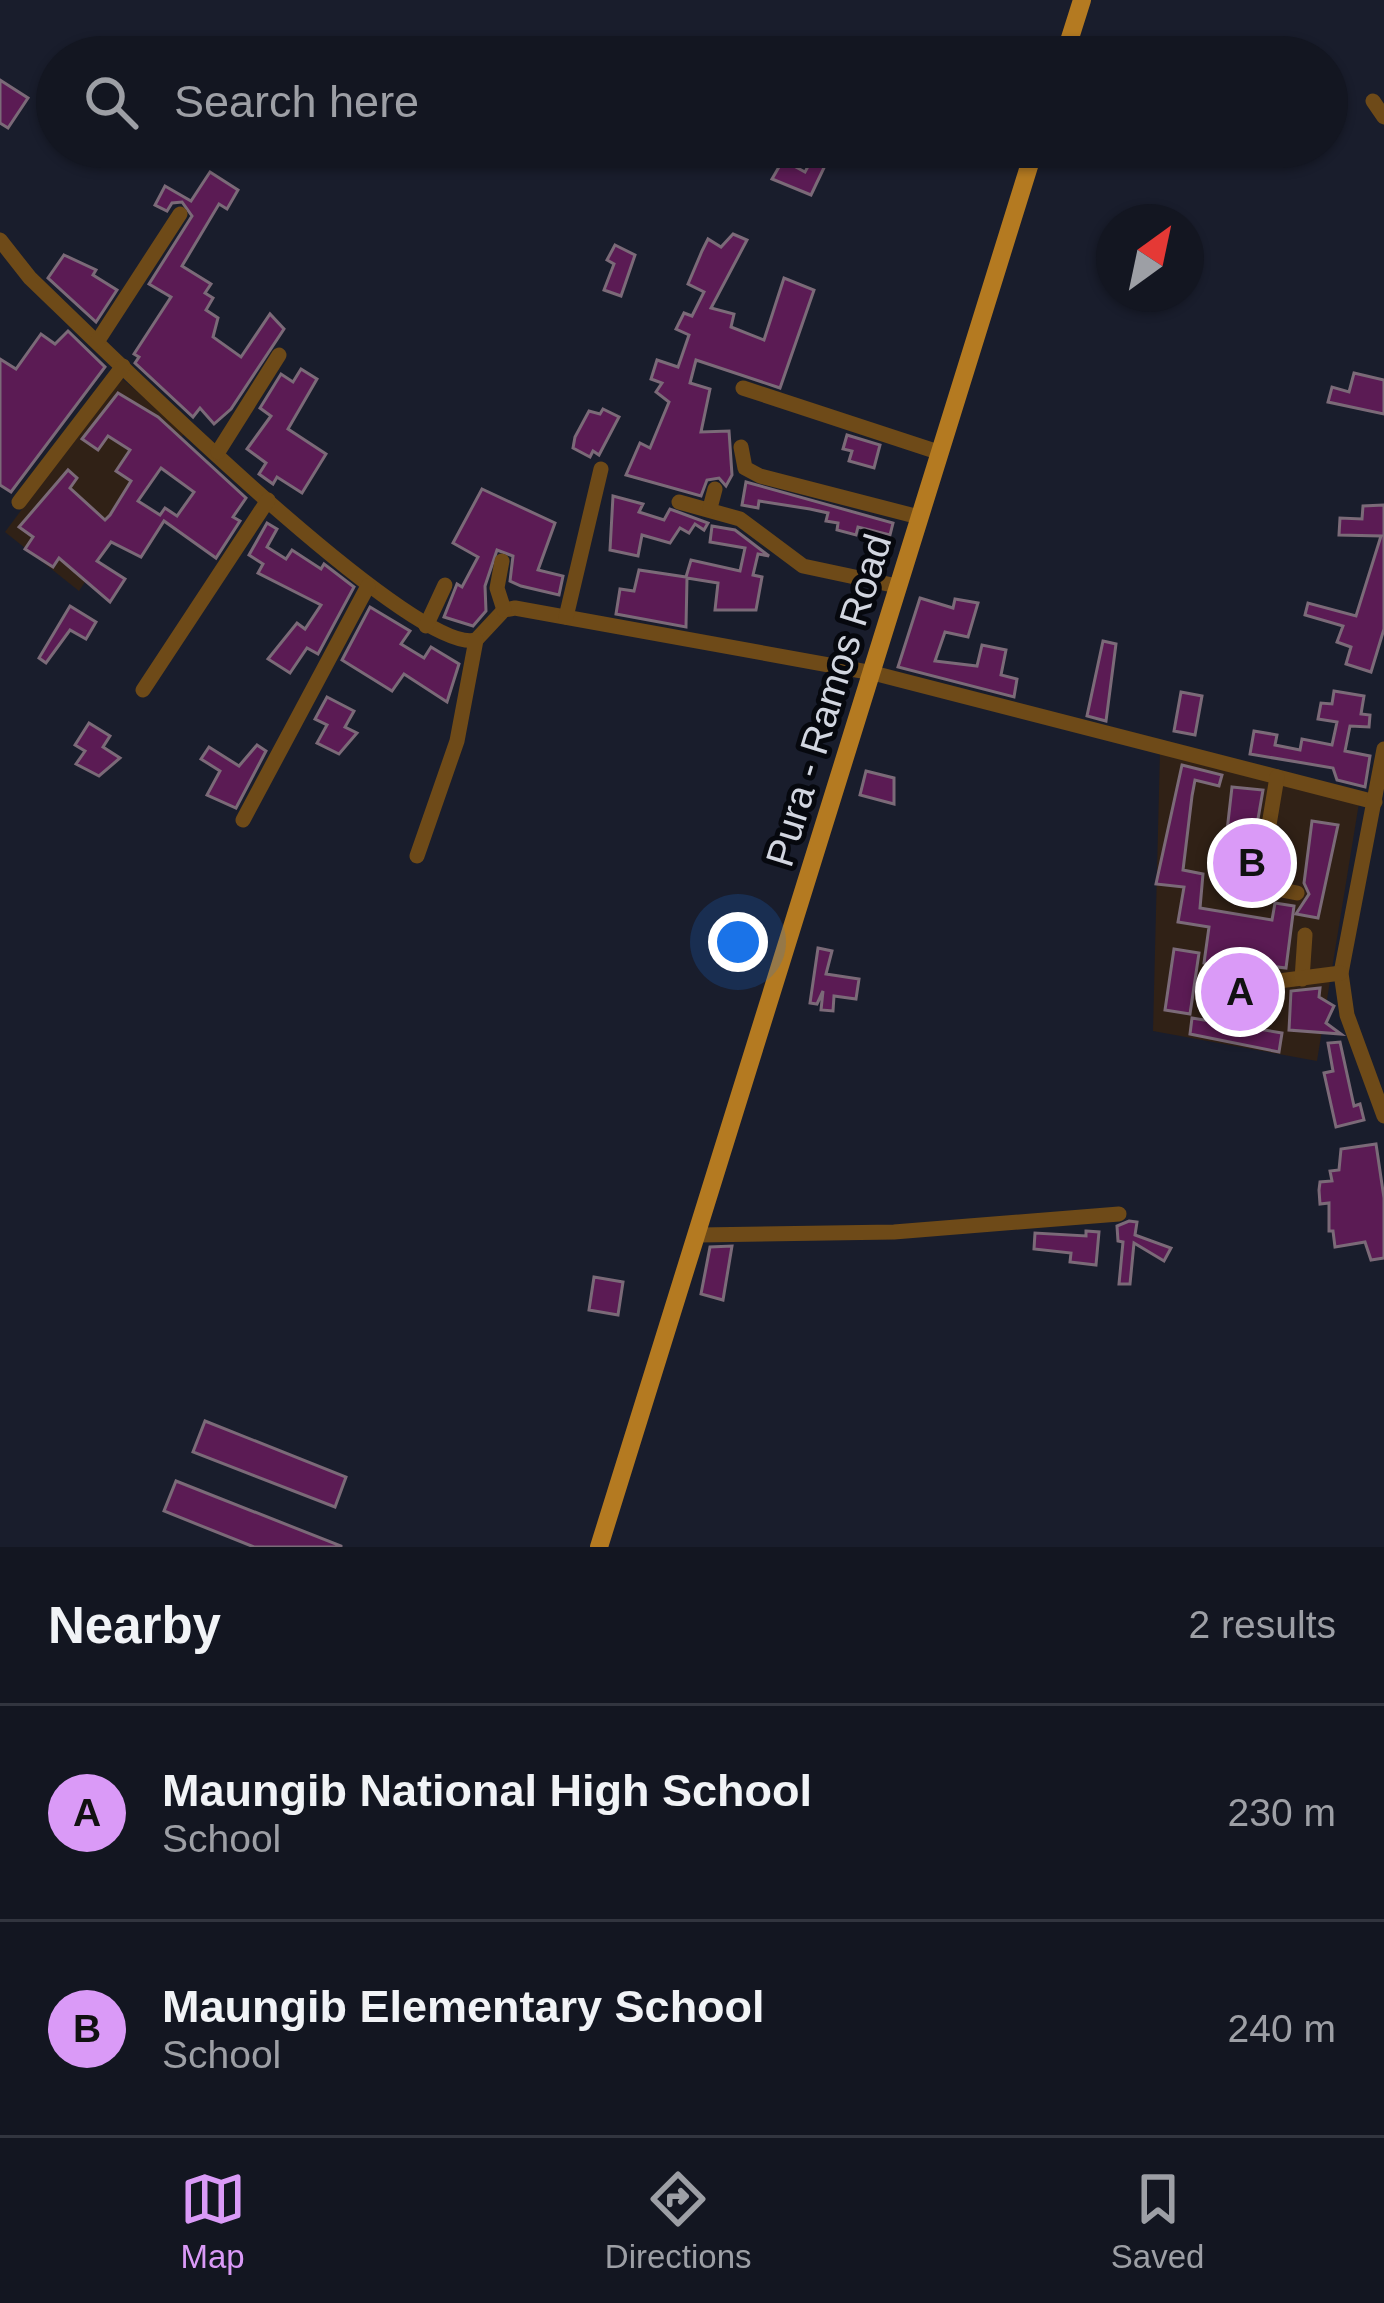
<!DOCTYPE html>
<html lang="en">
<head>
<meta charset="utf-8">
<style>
  body { margin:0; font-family:Helvetica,sans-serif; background:#20232e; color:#f1f3f6 }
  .compass { position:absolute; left:1096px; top:204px; width:108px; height:108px; border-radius:50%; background:#131621; box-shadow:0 3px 9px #0004; rotate:33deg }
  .you { position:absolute; left:738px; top:942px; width:42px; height:42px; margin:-30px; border:9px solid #fff; border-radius:50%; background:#1a73e8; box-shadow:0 0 0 18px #1a73e833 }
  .badge { display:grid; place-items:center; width:78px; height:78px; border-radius:50%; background:#da9af7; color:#111; font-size:39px; font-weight:700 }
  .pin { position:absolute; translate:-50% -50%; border:6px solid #fff; box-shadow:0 3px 12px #0006 }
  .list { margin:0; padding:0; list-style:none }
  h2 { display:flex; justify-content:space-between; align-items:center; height:156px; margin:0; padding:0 48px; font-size:51px }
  h2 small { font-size:39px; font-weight:400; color:#9d9fa5 }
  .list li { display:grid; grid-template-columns:78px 1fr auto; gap:36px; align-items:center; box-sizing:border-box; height:216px; padding:0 48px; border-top:3px solid #32353f }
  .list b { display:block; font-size:45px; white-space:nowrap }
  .list p { margin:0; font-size:39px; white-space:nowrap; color:#9d9fa5 }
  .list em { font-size:39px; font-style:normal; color:#9d9fa5 }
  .icon { flex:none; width:66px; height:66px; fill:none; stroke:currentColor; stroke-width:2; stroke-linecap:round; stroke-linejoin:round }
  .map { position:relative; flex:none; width:1384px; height:1547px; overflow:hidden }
  .search { position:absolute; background:#131621; box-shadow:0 3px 9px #0004; left:36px; right:36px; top:36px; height:132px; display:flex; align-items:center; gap:30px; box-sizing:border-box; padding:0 42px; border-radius:66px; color:#9d9fa5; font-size:45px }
  .sheet { height:588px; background:#131621 }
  nav { display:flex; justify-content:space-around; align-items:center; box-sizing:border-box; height:168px; border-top:3px solid #32353f; background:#131621; font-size:33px; color:#9d9fa5 }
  nav a { display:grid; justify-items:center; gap:6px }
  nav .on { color:#da9af7 }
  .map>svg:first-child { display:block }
  .education { fill:#302116 }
  .building { fill:#5b1b54; stroke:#7b6a78; stroke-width:3; fill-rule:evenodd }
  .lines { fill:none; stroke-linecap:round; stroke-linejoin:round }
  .minor { stroke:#6e4a18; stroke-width:15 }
  .major { stroke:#b47a21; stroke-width:18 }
  .labels { text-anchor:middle; stroke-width:10; stroke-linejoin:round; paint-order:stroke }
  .street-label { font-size:39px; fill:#d2d6e0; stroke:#06080e }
</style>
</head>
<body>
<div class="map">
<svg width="1384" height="1547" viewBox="0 0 1384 1547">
  <rect width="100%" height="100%" fill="#191d2c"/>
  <g class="education">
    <path d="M120,377L185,432L79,591L5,532Z"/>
    <path d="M1160,751L1359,803L1317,1061L1153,1031Z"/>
  </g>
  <g class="building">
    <path d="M0,80L28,98L8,128L0,123Z"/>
    <path d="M818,148L830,155L811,195L772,179L783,160L805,172Z"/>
    <path d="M210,172L238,190L227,209L219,204L182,266L211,284L205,293L213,298L206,310L218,318L213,337L241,357L270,314L284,329L231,409L214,424L200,408L193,417L135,363L139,357L134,354L171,297L149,284L192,216L182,202L172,203L167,211L155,205L165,186L191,201Z"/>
    <path d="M733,234L747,240L711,308L734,314L731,327L764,340L784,278L814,290L780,388L696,360L690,383L710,389L701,432L729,431L732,475L726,486L719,478L707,480L701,496L626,475L640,443L650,448L669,402L656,392L662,383L651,379L657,360L678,367L689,335L676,329L684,313L692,316L704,292L688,284L702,251L708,239L721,247Z"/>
    <path d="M615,245L635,255L621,296L604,290L614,264L607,260Z"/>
    <path d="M64,255L96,270L93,275L117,290L96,322L48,278Z"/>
    <path d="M68,331L105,367L11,492L0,485V359L16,369L41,334L55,344Z"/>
    <path d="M301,369L317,379L288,429L326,454L302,493L277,477L273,484L259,474L266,463L247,449L271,416L260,408L281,374L293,382Z"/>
    <path d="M1354,373L1384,380V414L1328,402L1332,387L1349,392Z"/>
    <path d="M118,393L158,417L246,498L233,517L240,521L216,558L164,521L141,557L111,542L97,561L125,579L110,602L59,558L53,567L25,549L33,537L19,527L68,470L77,478L70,488L105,520L110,515L131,481L116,471L130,450L108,436L98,450L82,439ZM161,468L194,492L177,516L165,508L160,515L138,501Z"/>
    <path d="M603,409L619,417L599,455L593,451L590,457L573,448L575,437L589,411L600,414Z"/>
    <path d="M847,435L880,445L874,468L849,461L852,451L843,449Z"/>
    <path d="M746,482L893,523L890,535L858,527L856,535L837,530L838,523L826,521L828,513L810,509L759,501L758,508L742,505Z"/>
    <path d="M482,489L555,523L538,570L563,576L559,595L521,586L510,581L513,556L497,550L485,586L486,611L473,626L444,617L457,584L462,587L478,557L453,543Z"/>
    <path d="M613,496L643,504L639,512L664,520L670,509L708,523L704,530L695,524L689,533L680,528L670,543L642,535L638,556L610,550Z"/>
    <path d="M1384,505V629L1371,672L1346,664L1351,647L1337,642L1343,626L1305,615L1308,603L1356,616L1381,536L1339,535L1340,518L1362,519L1363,506Z"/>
    <path d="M267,523L277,529L267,547L286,559L292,550L321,569L324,564L354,587L318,654L307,648L290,673L268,659L297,623L305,629L321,605L258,573L263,564L249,555Z"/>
    <path d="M712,526L735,530L769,556L758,554L753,575L762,577L756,610H715L718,583L687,578L686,627L616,614L620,589L634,591L639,570L686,577L691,560L740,571L745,548L710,542Z"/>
    <path d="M920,598L953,608L955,599L978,603L968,637L945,632L935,661L977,666L982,645L1006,650L1001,675L1017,679L1014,697L898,667Z"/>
    <path d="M70,606L96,622L86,639L70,630L46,663L39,658Z"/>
    <path d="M370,607L410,631L401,644L424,658L431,647L459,664L447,702L404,674L392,691L342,660Z"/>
    <path d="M1103,641L1116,644L1106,721L1087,716Z"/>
    <path d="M1334,691L1364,696L1361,714L1370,715L1369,727L1350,726L1345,751L1370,756L1365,787L1337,780L1333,768L1250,754L1254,731L1277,735L1275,745L1300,750L1302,739L1332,745L1337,722L1318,719L1321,703L1332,704Z"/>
    <path d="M1181,692L1202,696L1195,735L1174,731Z"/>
    <path d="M327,697L354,711L345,727L357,733L339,754L317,743L327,725L315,719Z"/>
    <path d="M89,723L110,736L103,747L120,758L99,776L76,764L85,751L75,745Z"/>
    <path d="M257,745L266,751L236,808L207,795L220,771L201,759L209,747L239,766Z"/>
    <path d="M1182,765L1222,775L1219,786L1195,780L1192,796L1183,870L1203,874L1200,908L1272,920L1275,903L1294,906L1286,968L1252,964L1251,971L1204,963L1209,927L1178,922L1184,887L1156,884Z"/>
    <path d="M866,771L894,778V804L860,795Z"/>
    <path d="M1232,787L1263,790L1249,871L1223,866Z"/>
    <path d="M1312,821L1338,825L1318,918L1296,914L1309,894L1304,883Z"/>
    <path d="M818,948L832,951L826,974L859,979L856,999L834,996L833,1011L821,1010L823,991L817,1004L810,1003Z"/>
    <path d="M1174,949L1199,953L1190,1014L1165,1010Z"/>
    <path d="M1320,988L1319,997L1334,1006L1326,1023L1341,1034L1289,1030L1291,991Z"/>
    <path d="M1192,1018L1282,1033L1279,1052L1190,1034Z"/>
    <path d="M1340,1042L1354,1106L1360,1104L1364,1120L1336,1127L1324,1073L1333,1071L1328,1043Z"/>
    <path d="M1376,1144L1384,1198V1258L1371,1260L1365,1242L1335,1247L1333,1231H1329V1203L1320,1204L1319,1190L1320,1182L1332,1181L1330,1171L1339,1170L1341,1149Z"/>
    <path d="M1129,1221L1137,1222L1135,1235L1171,1248L1164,1261L1134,1243L1130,1284H1119L1123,1242L1118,1241L1117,1226Z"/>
    <path d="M1086,1231L1099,1232L1096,1265L1070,1262L1071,1253L1034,1249L1035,1233L1086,1236Z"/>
    <path d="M732,1246L723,1300L701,1294L710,1247Z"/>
    <path d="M594,1277L623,1282L618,1315L589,1310Z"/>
    <path d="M205,1421L346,1477L335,1507L193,1452Z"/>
    <path d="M176,1481L341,1546V1547H254L164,1511Z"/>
  </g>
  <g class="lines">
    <g class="minor">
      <path d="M1373,101L1384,117"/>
      <path d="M0,240L30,278C90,335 412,657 476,640L504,610L515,608L873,673L1375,802"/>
      <path d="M97,342L180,214"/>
      <path d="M743,388L938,452"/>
      <path d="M741,447L745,468L760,476L919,517"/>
      <path d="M218,452L279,355"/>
      <path d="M19,502L123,366"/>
      <path d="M679,502L740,519L803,566L897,586"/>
      <path d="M710,508L715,489"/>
      <path d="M502,561L497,588L504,610"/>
      <path d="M566,617L601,469"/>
      <path d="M426,626L445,585"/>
      <path d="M143,690L268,500"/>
      <path d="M1384,749L1341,973L1347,1015L1384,1116"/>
      <path d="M243,820L368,586"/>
      <path d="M417,856L457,741L476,640"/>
      <path d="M1218,877L1297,893"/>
      <path d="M1259,885L1277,777"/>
      <path d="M1302,979L1305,935"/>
      <path d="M1208,990L1341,973"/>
      <path d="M699,1235L894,1232L1119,1214"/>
    </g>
    <g class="major">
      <path d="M1064,57L1082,0"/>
      <path d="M599,1547L1035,147"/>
    </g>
  </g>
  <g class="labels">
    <g class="street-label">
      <text transform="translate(828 700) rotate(-73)" y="14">Pura - Ramos Road</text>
    </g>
  </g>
</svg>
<svg class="compass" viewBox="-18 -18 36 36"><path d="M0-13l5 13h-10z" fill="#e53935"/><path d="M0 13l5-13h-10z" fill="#9d9fa5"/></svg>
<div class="you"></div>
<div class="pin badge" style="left:1240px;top:992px">A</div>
<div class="pin badge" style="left:1252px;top:863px">B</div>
<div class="search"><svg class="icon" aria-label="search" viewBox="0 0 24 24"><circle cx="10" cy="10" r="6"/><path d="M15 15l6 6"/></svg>Search here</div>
</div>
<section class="sheet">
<h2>Nearby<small>2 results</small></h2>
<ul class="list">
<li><span class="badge">A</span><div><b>Maungib National High School</b><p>School</p></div><em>230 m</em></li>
<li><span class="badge">B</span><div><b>Maungib Elementary School</b><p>School</p></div><em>240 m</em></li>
</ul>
</section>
<nav>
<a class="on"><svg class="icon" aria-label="map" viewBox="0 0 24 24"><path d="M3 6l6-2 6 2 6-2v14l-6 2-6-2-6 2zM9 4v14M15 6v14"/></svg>Map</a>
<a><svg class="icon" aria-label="directions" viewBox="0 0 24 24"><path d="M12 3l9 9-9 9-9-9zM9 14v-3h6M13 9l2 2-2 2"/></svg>Directions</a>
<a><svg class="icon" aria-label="saved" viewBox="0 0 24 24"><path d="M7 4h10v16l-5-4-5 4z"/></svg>Saved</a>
</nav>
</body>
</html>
